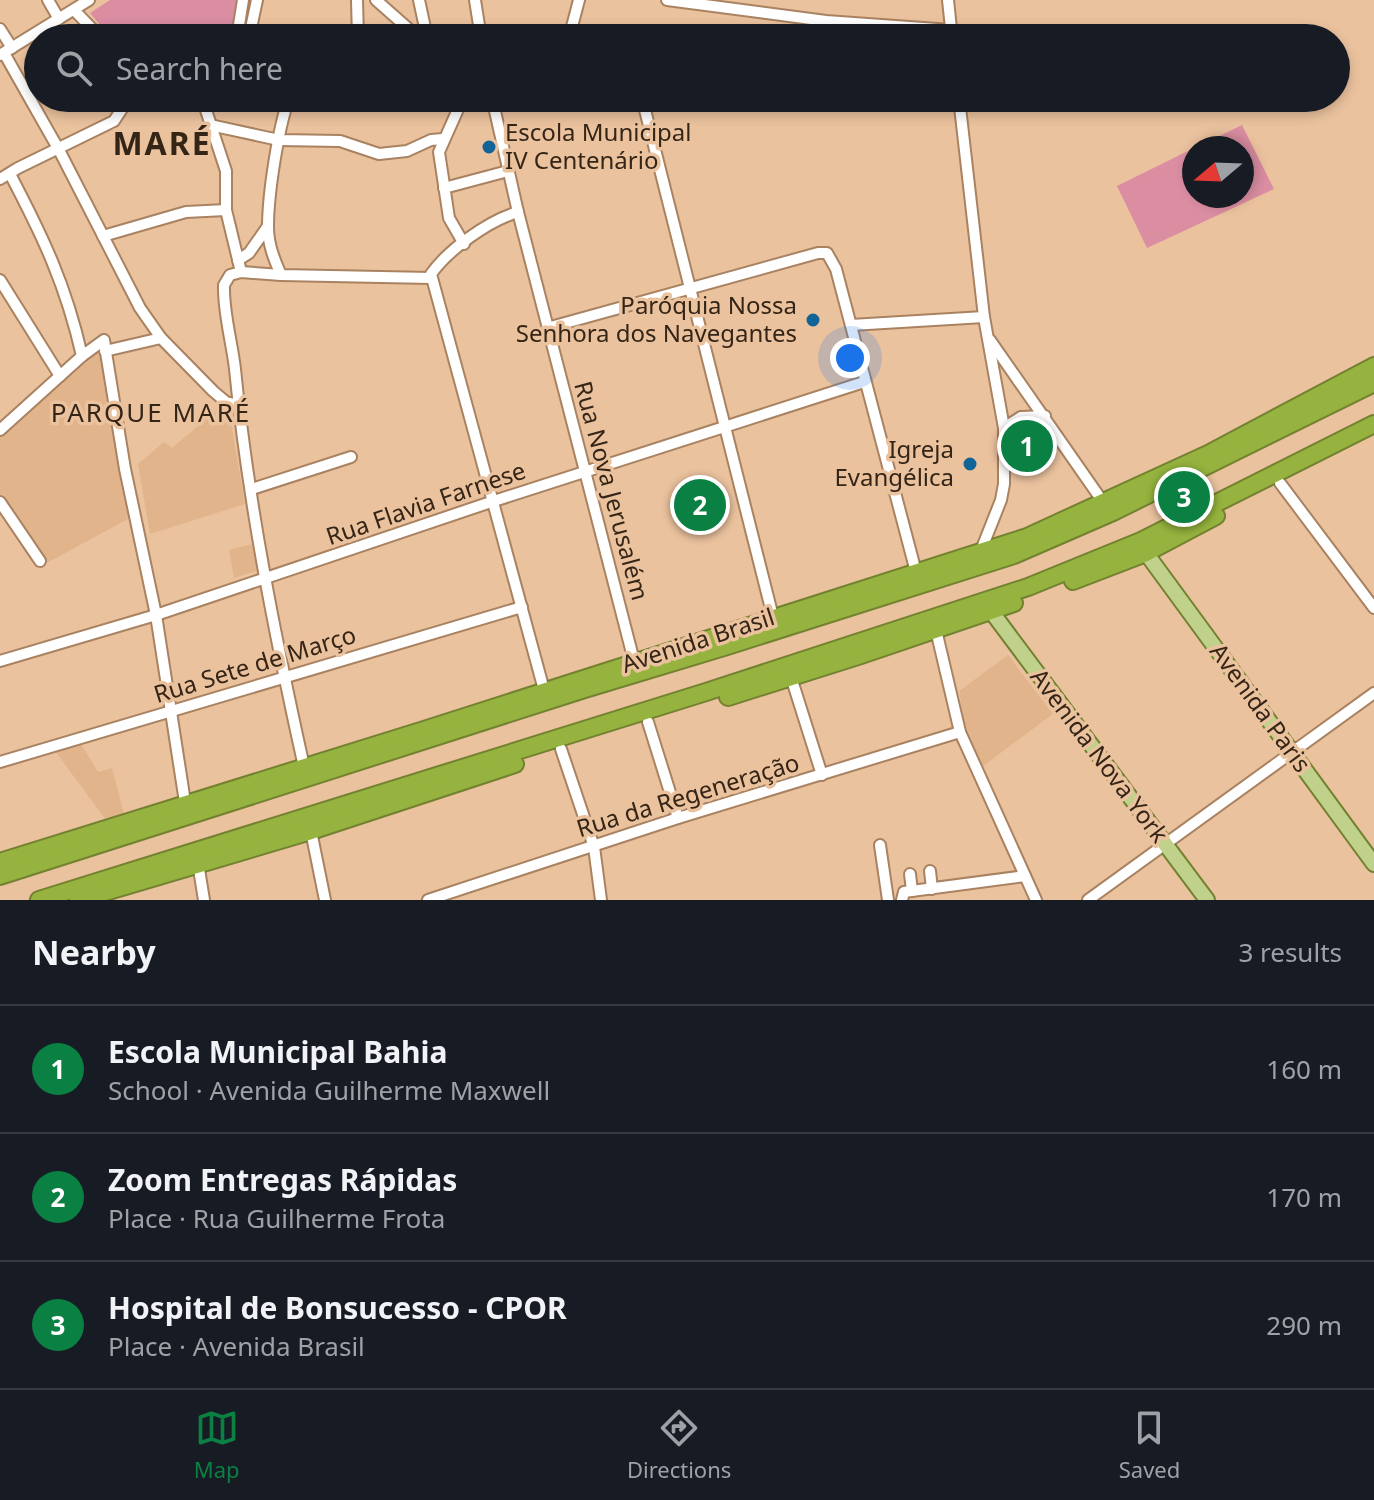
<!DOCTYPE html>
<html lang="en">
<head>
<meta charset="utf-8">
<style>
  body { margin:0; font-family:"Noto Sans",sans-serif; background:#242831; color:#f1f3f6 }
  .compass { position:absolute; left:1182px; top:136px; width:72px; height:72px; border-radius:50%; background:#171b24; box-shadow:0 4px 12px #0003; rotate:251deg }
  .you { position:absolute; left:850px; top:358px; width:28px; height:28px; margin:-20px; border:6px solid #fff; border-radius:50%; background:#1a73e8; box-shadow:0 0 0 12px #1a73e833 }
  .badge { display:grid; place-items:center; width:52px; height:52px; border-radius:50%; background:#0b8043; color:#fff; font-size:26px; font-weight:700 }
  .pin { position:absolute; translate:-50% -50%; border:4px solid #fff; box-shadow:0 2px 8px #0006 }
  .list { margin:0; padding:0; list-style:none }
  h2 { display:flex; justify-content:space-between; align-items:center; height:104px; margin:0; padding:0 32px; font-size:34px }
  h2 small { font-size:26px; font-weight:400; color:#9ea1a6 }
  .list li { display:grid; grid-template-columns:52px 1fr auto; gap:24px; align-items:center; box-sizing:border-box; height:128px; padding:0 32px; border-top:2px solid #363941 }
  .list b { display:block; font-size:30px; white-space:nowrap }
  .list p { margin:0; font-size:26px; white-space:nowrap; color:#9ea1a6 }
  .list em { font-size:26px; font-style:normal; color:#9ea1a6 }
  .icon { flex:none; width:44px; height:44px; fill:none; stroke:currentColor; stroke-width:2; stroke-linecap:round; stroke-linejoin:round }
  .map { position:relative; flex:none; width:1374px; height:900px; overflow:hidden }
  .search { position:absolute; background:#171b24; box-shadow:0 4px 12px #0003; left:24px; right:24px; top:24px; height:88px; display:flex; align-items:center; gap:20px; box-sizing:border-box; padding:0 28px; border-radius:44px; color:#9ea1a6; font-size:30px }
  .sheet { height:488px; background:#171b24 }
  nav { display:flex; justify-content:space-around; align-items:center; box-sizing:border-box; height:112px; border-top:2px solid #363941; background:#171b24; font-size:22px; color:#9ea1a6 }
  nav a { display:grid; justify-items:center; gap:4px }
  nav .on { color:#0b8043 }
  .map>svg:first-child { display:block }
  .built { fill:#e2b48c }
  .green { fill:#db8da2 }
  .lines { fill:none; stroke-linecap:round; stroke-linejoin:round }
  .canal { stroke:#379a8c; stroke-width:9 }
  .minor-casing { stroke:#a98261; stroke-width:14 }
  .major-casing { stroke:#738130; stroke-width:18 }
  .highway-casing { stroke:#738130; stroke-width:20 }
  .minor { stroke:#fff; stroke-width:10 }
  .major { stroke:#bfd18b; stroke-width:14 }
  .highway { stroke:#95b33e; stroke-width:16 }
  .poi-dot { fill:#126496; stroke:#ebc29e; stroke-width:3 }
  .labels { text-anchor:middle; stroke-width:7; stroke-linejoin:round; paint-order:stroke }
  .poi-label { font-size:24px; fill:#352517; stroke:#ebc29e; text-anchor:end }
  .street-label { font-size:24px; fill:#352517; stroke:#ebc29e }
  .neighbourhood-label { font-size:26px; letter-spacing:2px; fill:#352517; stroke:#ebc29e }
  .district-label { font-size:32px; font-weight:bold; letter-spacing:2px; fill:#352517; stroke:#ebc29e }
</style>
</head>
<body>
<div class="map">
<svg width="1374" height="900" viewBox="0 0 1374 900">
  <rect width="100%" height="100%" fill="#ebc29e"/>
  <g class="built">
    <path d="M101,346L130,518L41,566L0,503V434Z"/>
    <path d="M222,405L229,411L245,504L150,534L138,464L164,442L172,448Z"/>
    <path d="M252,544L257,571L234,578L229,550Z"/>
    <path d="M1008,655L1053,714L983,766L964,722L959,691Z"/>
    <path d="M81,744L98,772L112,768L124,814L106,820L55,751Z"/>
  </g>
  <g class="green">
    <path d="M110,0H238L234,23L224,38H116L107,33L90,13Z"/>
    <path d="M1242,125L1274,189L1147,248L1117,186L1194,148V196H1242V148H1195Z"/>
  </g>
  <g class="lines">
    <path class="canal" d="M245,22L250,0"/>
    <g class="minor-casing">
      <g id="minor">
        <path d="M48,0L59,19"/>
        <path d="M357,0L358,38"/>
        <path d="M376,0L411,31L434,38"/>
        <path d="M419,0L427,37"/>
        <path d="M475,0L481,38"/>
        <path d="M667,0L826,21L951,30"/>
        <path d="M948,0L952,38"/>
        <path d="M74,10L101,38"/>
        <path d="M0,29L12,48"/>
        <path d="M238,31L250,33L257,0"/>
        <path d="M234,38L238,31L243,0"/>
        <path d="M569,38L579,0"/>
        <path d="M4,53L59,150L140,308L161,338L213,391L226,402L238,405"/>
        <path d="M0,55L89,0"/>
        <path d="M202,98L226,171V210L241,272"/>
        <path d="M423,98L459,107"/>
        <path d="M492,98L518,212L634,661"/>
        <path d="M642,98L773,617"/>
        <path d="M891,98L960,104"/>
        <path d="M959,98L984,317L1004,428V484L1001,500L980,553"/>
        <path d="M210,125L279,140L340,141L379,154L407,151L431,140L443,139"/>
        <path d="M10,174C43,237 66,285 82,356"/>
        <path d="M0,179L18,168L114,121L129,98"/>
        <path d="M444,188L508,171"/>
        <path d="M518,212C488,221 449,249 431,274L544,690"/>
        <path d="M103,236L186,212L226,210"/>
        <path d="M464,244L449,218L439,152L459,107L470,98"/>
        <path d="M238,260L249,253L268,226"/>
        <path d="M281,275C274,259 268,244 268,227C268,194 278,129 289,98"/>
        <path d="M0,280L60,376"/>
        <path d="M851,325L984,317"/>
        <path d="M547,328L818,253H827L836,269L916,572"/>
        <path d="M990,340L1103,502"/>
        <path d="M105,351L161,338"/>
        <path d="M1004,428L1021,417L1045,416"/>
        <path d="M0,430L82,356L104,340L125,469L156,615L185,802"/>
        <path d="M1280,483L1374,608"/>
        <path d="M252,489L351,457"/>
        <path d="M0,502L40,561"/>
        <path d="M936,630L960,732L1036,900"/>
        <path d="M0,661L156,615L494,501L864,382"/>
        <path d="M791,677L822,775"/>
        <path d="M648,722L678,818"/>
        <path d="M561,749L594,847L601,900"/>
        <path d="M0,762L522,607"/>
        <path d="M304,767C275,636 248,502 235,369C232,342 223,312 224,285L230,275L241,272L281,275L431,278"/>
        <path d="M311,831L325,900"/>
        <path d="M880,845L888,900"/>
        <path d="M198,863L204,900"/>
        <path d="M930,871L932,889"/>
        <path d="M910,874L912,891"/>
        <path d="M428,900L678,818L960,732"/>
        <path d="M902,900L904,892L1025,876"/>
        <path d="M1088,900L1374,693"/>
      </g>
    </g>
    <g class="major-casing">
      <g id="major">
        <path d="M1146,553L1374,864"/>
        <path d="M991,611L1207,900"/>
      </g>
    </g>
    <g class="highway-casing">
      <g id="highway">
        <path d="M1073,581L1146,553L1216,516"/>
        <path d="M728,697L861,655L1014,603"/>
        <path d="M0,862L424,730L1027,537L1208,454L1374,366"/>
        <path d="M0,876L585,689L724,647L1014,555L1113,512L1374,383"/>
        <path d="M39,900L706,692L1028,587L1141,541L1374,424"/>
        <path d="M78,900L311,831L515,764"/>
      </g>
    </g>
    <use href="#minor" class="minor"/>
    <use href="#major" class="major"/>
    <use href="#highway" class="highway"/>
  </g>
  <g class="poi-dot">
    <circle cx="489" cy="147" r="8"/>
    <circle cx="813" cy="320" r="8"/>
    <circle cx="970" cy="464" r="8"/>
  </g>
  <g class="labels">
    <g class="poi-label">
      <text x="505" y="141" text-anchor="start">Escola Municipal<tspan x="505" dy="28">IV Centenário</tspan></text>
      <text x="797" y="314">Paróquia Nossa<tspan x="797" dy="28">Senhora dos Navegantes</tspan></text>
      <text x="954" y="458">Igreja<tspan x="954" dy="28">Evangélica</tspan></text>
    </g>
    <g class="street-label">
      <text transform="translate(611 491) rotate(75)" y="8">Rua Nova Jerusalém</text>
      <text transform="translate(426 504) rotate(-19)" y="8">Rua Flavia Farnese</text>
      <text transform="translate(698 641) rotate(-18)" y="8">Avenida Brasil</text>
      <text transform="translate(255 665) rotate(-17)" y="8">Rua Sete de Março</text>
      <text transform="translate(1260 708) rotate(54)" y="8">Avenida Paris</text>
      <text transform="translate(1099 756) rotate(53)" y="8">Avenida Nova York</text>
      <text transform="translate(688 796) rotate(-17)" y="8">Rua da Regeneração</text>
    </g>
    <g class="neighbourhood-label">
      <text x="151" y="422">PARQUE MARÉ</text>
    </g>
    <g class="district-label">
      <text x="162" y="155">MARÉ</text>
    </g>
  </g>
</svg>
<svg class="compass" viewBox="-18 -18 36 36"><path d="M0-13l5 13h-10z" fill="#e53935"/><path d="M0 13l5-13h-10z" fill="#9ea1a6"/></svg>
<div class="you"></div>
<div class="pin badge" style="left:1027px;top:446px">1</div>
<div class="pin badge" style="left:700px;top:505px">2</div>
<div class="pin badge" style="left:1184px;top:497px">3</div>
<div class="search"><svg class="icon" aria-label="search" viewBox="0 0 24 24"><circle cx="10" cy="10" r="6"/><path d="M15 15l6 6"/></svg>Search here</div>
</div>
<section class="sheet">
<h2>Nearby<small>3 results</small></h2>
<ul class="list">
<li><span class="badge">1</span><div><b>Escola Municipal Bahia</b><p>School · Avenida Guilherme Maxwell</p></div><em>160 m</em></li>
<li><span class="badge">2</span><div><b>Zoom Entregas Rápidas</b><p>Place · Rua Guilherme Frota</p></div><em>170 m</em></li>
<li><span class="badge">3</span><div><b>Hospital de Bonsucesso - CPOR</b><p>Place · Avenida Brasil</p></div><em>290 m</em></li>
</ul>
</section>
<nav>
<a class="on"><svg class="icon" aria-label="map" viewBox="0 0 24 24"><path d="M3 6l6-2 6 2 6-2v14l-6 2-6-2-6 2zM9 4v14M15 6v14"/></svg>Map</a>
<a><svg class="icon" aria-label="directions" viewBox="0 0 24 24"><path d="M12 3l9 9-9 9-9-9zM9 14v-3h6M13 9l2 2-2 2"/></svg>Directions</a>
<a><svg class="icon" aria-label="saved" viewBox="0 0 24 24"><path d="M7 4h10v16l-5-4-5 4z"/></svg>Saved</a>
</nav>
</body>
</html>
